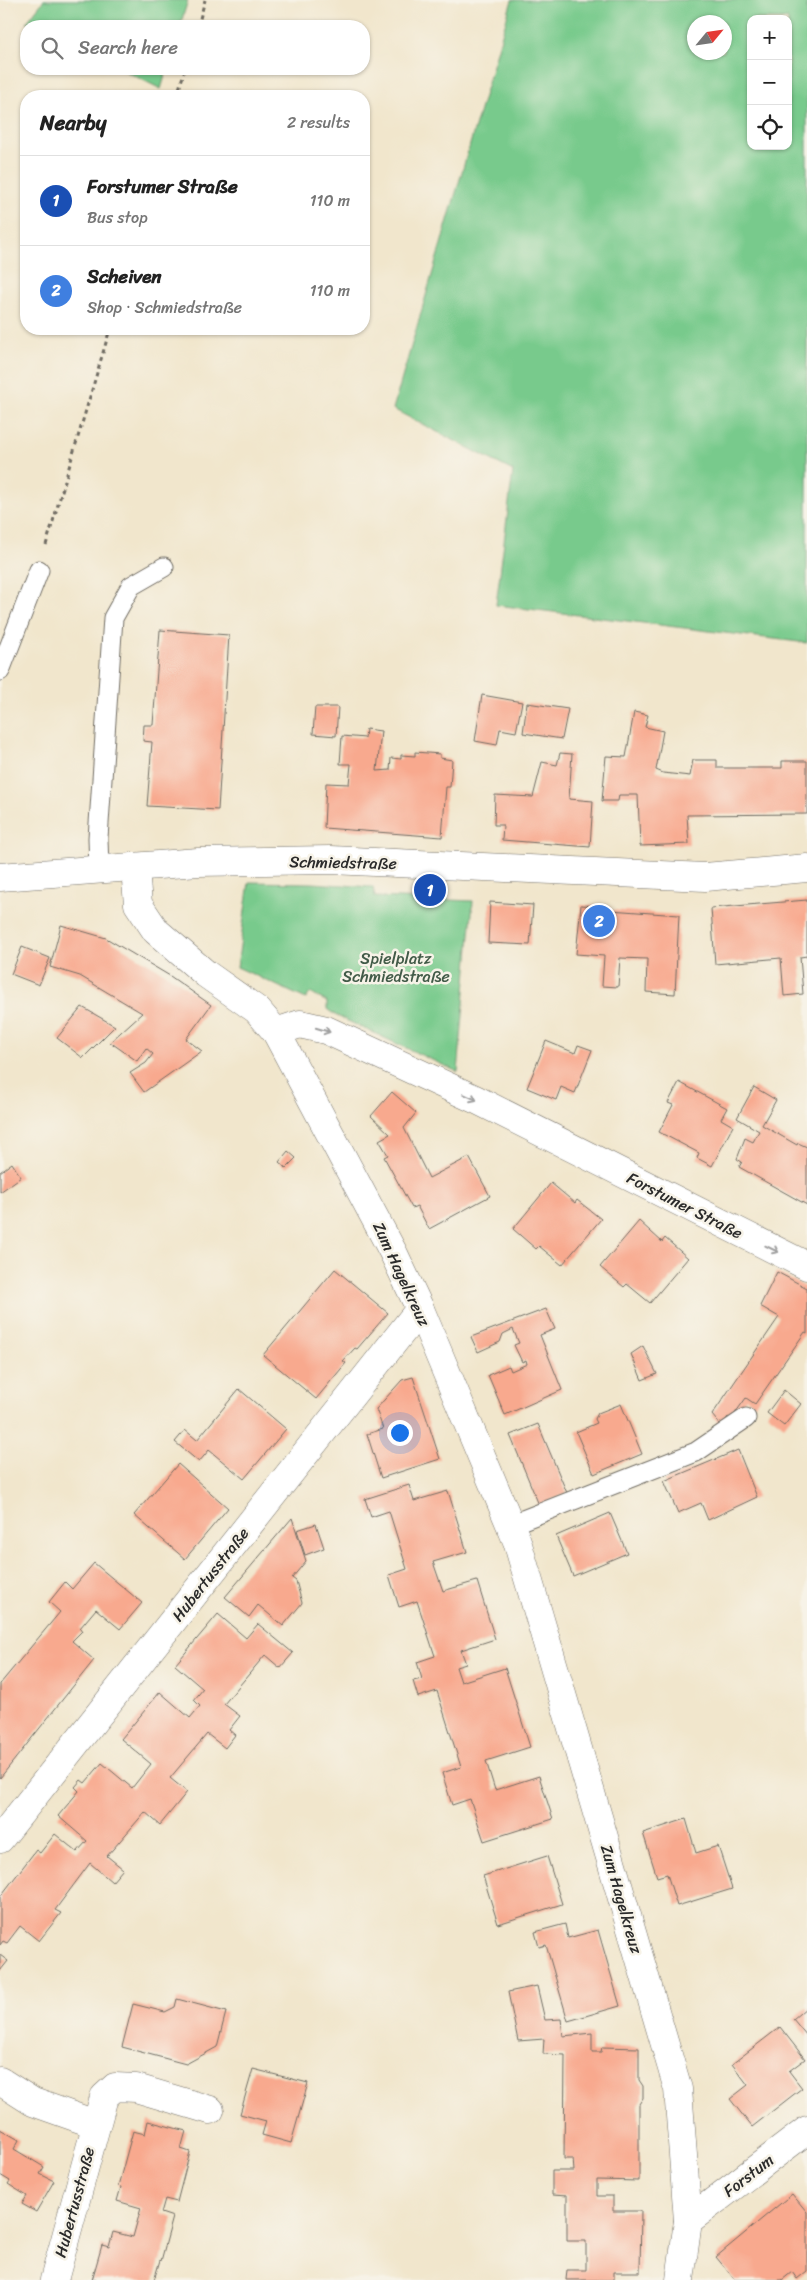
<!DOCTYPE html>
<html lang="en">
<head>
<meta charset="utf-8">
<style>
  body { margin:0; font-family:Sriracha,sans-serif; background:#f6f6f6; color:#222 }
  .controls { position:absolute; right:15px; top:15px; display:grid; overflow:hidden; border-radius:10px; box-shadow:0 1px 4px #0004 }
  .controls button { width:45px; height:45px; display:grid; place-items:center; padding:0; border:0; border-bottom:1px solid #e0e0e0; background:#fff; color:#222; font:25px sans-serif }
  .compass { position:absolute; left:687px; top:15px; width:45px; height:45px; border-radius:50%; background:#fff; box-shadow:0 1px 4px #0004; rotate:61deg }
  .you { position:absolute; left:399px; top:1432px; width:18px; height:18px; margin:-12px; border:4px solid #fff; border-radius:50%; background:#1a73e8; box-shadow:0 0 0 8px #1a73e833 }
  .badge { display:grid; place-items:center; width:32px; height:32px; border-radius:50%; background:#0f766e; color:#fff; font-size:16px; font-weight:700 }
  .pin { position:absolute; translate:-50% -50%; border:2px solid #fff; box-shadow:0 1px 5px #0006 }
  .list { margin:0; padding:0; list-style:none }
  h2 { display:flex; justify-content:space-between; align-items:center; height:65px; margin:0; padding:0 20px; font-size:21px }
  h2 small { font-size:16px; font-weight:400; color:#767676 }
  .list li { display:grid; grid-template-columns:32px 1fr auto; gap:15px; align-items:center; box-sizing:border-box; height:90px; padding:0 20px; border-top:1px solid #e0e0e0 }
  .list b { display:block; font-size:19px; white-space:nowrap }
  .list p { margin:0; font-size:16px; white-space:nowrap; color:#767676 }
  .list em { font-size:16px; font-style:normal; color:#767676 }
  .icon { flex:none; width:28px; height:28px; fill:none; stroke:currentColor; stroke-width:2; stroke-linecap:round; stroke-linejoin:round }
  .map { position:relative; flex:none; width:807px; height:2280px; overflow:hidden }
  .search { position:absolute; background:#fff; box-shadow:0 1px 4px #0004; left:20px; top:20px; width:350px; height:55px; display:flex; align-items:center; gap:12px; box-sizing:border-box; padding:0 18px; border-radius:20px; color:#767676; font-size:19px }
  .panel { position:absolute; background:#fff; box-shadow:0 1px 4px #0004; left:20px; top:90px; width:350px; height:245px; border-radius:20px }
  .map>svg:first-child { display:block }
  .green { fill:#78ca8c; stroke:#527a5c; fill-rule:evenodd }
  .building { fill:#f8a98e }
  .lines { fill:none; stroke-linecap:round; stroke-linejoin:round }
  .service-casing { stroke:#706c63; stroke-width:21 }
  .minor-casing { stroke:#706c63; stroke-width:29 }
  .path { stroke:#706c63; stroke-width:3; stroke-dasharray:4 4; stroke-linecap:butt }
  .service { stroke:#fff; stroke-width:19 }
  .minor { stroke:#fff; stroke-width:28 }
  .oneway { stroke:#a0a0a0 }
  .labels { text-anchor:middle; stroke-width:5; stroke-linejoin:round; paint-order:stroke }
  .street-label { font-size:16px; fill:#2b2b2b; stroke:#f7f3e8 }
  .park-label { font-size:16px; fill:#425b48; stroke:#f7f3e8 }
</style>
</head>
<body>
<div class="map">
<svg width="807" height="2280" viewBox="0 0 807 2280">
  <rect width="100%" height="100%" fill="#f7f3e8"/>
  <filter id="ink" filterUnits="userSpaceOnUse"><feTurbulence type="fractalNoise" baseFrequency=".02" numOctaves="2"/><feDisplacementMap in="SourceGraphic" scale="10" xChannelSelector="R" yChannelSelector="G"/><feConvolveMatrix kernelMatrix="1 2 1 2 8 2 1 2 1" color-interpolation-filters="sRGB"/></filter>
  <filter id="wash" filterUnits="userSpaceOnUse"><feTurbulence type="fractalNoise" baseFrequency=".0096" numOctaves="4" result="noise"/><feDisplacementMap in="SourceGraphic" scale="20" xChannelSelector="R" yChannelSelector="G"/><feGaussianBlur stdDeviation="1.12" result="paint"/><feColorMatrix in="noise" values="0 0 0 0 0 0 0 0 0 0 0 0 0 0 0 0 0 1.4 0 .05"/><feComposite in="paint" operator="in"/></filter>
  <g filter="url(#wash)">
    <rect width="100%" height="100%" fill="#f1e6cc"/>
    <g class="green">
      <path d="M44,0H188L180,26H37L27,22Z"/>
      <path d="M512,0H807V643L496,605L513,471L393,409ZM751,19H788V146H751ZM724,22V52H694V22Z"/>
      <path d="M121,69H167L161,89Z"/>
      <path d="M249,882L312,883L373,887L375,897L473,901L458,1072L335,1015L327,1009V1002L310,993L306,999L237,967Z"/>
    </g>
    <g id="blocks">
      <g class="building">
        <path d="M160,630L229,635L218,810L147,806L152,742L143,741L144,725H153Z"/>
        <path d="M482,695L522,702L516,732L500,729L497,745L475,741Z"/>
        <path d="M527,703L568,709L562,739L523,733Z"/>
        <path d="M315,707H338L336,736L313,734Z"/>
        <path d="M634,712L648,715L645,727L663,731L656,770L663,773L690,776L693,760H717V768H782V761H807V814L687,815L689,844L640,846L638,795H619L618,801H602L606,756L626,757Z"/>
        <path d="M366,729L381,731L377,771L390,770L391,758L401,759V755L415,756V752L440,754V758L452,760L450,787H446L442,837L324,828L326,783L349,784L351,764H340L342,736L365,738Z"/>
        <path d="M560,753L572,754L569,799L593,801L590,847L502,840L503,825H494L495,795L533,797L542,762L557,765Z"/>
        <path d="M807,900V956L800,957L803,994L784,996L781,958L715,964L711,908Z"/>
        <path d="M490,902L533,905L530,945L488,943Z"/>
        <path d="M581,905L610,907V910L679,915L675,994L646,992L647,959L620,958L618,987L602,986L604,956L576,954Z"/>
        <path d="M61,925L106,938L170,976L211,1005L186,1039L202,1051L144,1092L130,1073L146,1063L153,1054L146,1048L137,1061L110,1042L142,1013L80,976L50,967Z"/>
        <path d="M22,947L50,958L39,985L11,974Z"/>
        <path d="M82,1007L115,1026L83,1058L57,1038Z"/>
        <path d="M546,1041L575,1053L578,1045L592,1050L575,1093L561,1087L556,1100L527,1088Z"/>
        <path d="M679,1082L727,1108L721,1119L733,1126L712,1166L697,1158L699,1153L659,1132L673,1105L668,1103Z"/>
        <path d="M754,1087L776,1100L762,1125L797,1145L798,1143L807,1147V1205L739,1167L742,1162L737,1159L745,1138L753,1142L759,1131L737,1118Z"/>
        <path d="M392,1092L416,1113L404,1128L429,1178L469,1157L490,1196L429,1229L417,1206L412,1208L384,1157L388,1155L379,1140L390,1134L371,1116Z"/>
        <path d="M288,1151L296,1158L286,1168L279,1162Z"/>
        <path d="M12,1163L21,1177L0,1192V1172Z"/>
        <path d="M551,1183L575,1203L577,1200L601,1219L562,1265L539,1246L536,1249L513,1229Z"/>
        <path d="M639,1221L662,1242L665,1238L688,1258L650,1303L627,1284L624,1287L600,1267Z"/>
        <path d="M335,1269L388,1313L357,1349L355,1348L343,1361L346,1363L316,1399L263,1355Z"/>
        <path d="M777,1272L807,1288V1333L805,1332L755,1404L746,1398L731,1419L728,1417L721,1426L712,1415L779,1317L760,1306Z"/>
        <path d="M546,1309L555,1329L540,1335L562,1390L505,1415L488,1375L509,1366L511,1371L527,1364L526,1360L522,1362L514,1345L519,1343L513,1329L503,1334L500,1342L478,1352L471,1337Z"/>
        <path d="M643,1346L657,1374L642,1380L631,1354Z"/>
        <path d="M413,1377L440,1459L381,1478L367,1434L383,1429L376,1409L402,1380Z"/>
        <path d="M239,1389L286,1429L244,1479L209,1450L199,1462L175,1442L185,1430L197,1440Z"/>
        <path d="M784,1390L801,1404L784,1426L767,1413Z"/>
        <path d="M621,1404L642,1454L594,1474L576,1432L597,1423L595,1419L598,1413Z"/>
        <path d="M538,1424L567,1493L539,1505L510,1435Z"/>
        <path d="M738,1450L757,1497L708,1520L701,1503L678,1513L664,1481Z"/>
        <path d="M178,1464L228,1508L185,1559L134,1515Z"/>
        <path d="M409,1485L414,1501L448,1491L467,1552L433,1562L443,1591L477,1581L495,1639L461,1650L466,1664L456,1667L461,1682L505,1668L530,1747L486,1761L495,1790L539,1776L553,1819L484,1841L470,1799L452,1805L442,1773L461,1767L437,1691L418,1697L413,1681L422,1679L417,1662L435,1656L417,1601L399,1607L389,1575L407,1569L389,1511L371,1517L365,1499Z"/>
        <path d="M610,1513L627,1553L573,1576L556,1536Z"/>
        <path d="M292,1518L306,1561L292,1578L296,1581L302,1603L283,1626L258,1605L249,1617L225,1597Z"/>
        <path d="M316,1524L324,1548L305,1555L297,1530Z"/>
        <path d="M94,1563L142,1603L120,1629L96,1609L80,1628L82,1631L72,1641L94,1660L0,1778V1684L60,1612L49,1602L65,1582L72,1589Z"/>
        <path d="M218,1614L246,1638L258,1624L293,1653L280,1668L265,1655L224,1704L240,1716L229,1730L235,1735L225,1748L207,1734L170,1778L187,1792L160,1825L145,1812L107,1856L123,1869L112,1882L90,1863L55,1910L61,1913L39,1941L20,1926L7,1943L3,1941L0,1945V1897L36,1850L40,1853L55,1834L77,1852L87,1841L58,1816L79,1791L75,1787L81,1780L85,1783L102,1763L132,1788L151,1764L121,1739L160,1692L190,1718L200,1706L194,1700L203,1689L175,1665Z"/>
        <path d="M686,1819L696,1853L718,1846L732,1889L677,1906L667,1874L657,1877L643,1833Z"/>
        <path d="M547,1856L562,1904L498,1924L483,1876Z"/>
        <path d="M565,1924L568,1938L598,1930L620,2006L568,2021L546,1945L539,1947L535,1932Z"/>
        <path d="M0,1955L8,1961L0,1971Z"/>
        <path d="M537,1986L545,2020L561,2019L563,2036L592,2033V2052H601L602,2047L639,2048V2080L643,2086V2098L639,2104V2181L597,2180V2196H613V2211H641L640,2272H614V2280H566L567,2270H586V2241H567V2196L552,2195V2171H574L573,2159H564L565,2055L543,2054L544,2039L518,2041L508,1992Z"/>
        <path d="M177,1999L226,2012L217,2047L186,2064L122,2047L133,2004L165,2012L175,2007Z"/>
        <path d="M807,2007V2036L793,2019Z"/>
        <path d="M780,2027L805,2059L789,2071L802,2088L752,2127L730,2099L748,2085L732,2064Z"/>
        <path d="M253,2069L308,2083L291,2143L262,2135L266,2121L240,2114Z"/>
        <path d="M148,2121L186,2131L181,2149L190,2152L177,2202L165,2199L161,2213L173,2217L161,2261L160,2260L154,2280H92L102,2245L109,2247L113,2232L133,2237L141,2208L117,2201L121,2187L118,2186L133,2131L145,2134Z"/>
        <path d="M0,2129L19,2140L14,2149L44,2167L40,2174L54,2181L36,2212L22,2204L27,2196L8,2184L10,2181L0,2175Z"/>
        <path d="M792,2194L807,2212V2271L797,2279L792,2272L782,2280H735L716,2257Z"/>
      </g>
    </g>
  </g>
  <g filter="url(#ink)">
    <use href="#blocks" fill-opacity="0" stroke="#706c63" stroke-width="1"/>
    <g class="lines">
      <g class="service-casing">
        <g id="service">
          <path d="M0,671L39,570"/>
          <path d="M99,870L98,838L113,618L131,586L164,567"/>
          <path d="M510,1525L696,1452L746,1418"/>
        </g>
      </g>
      <g class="minor-casing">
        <g id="minor">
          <path d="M135,869L138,904L156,931L206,974L257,1010L276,1032L393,1252L420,1309L517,1541L678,2089L688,2221L680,2280"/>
          <path d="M0,877L198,862L331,860L705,877L807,868"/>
          <path d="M276,1032L300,1024L326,1030L477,1100L807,1266"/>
          <path d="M0,1839L420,1309"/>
          <path d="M0,2081L33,2102L95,2124"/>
          <path d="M688,2221L807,2130"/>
          <path d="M54,2280L104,2097L115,2087L136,2088L210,2110"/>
        </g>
      </g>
      <g class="path">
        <path d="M198,26L205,0"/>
        <path d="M177,96L185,69"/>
        <path d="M46,545L110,329"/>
      </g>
      <use href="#service" class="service"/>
      <use href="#minor" class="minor"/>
    </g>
    <defs><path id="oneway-shaft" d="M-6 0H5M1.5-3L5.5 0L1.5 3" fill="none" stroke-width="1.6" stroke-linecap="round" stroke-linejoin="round" transform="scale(1.25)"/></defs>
    <g class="oneway">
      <use href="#oneway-shaft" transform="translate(323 1030) rotate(17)"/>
      <use href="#oneway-shaft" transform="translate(470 1097) rotate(25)"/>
      <use href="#oneway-shaft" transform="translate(772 1249) rotate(26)"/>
    </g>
  </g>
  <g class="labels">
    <g class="street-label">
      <text transform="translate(343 862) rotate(1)" y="6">Schmiedstraße</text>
      <text transform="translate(685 1205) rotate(27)" y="6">Forstumer Straße</text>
      <text transform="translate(402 1274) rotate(65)" y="6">Zum Hagelkreuz</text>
      <text transform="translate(210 1574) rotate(-52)" y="6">Hubertusstraße</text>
      <text transform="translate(622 1899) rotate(74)" y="6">Zum Hagelkreuz</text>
      <text transform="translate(748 2175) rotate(-38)" y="6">Forstum</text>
      <text transform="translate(74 2202) rotate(-75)" y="6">Hubertusstraße</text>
    </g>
    <g class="park-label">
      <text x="396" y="964">Spielplatz<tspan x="396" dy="18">Schmiedstraße</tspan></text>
    </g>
  </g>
</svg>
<div class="controls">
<button>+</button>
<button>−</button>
<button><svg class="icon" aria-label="locate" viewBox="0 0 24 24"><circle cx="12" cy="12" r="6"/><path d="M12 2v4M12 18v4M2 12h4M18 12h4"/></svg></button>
</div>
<svg class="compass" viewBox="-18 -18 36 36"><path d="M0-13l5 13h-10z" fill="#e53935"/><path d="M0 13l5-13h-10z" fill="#767676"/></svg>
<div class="you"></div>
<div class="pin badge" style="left:430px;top:890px;background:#1a4fb4">1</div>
<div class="pin badge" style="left:599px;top:921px;background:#3f7fe0">2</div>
<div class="search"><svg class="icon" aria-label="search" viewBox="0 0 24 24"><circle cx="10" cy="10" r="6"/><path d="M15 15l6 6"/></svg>Search here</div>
<section class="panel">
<h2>Nearby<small>2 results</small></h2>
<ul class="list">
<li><span class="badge" style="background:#1a4fb4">1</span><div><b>Forstumer Straße</b><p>Bus stop</p></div><em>110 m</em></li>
<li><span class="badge" style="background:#3f7fe0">2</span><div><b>Scheiven</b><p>Shop · Schmiedstraße</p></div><em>110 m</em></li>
</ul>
</section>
</div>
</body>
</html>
